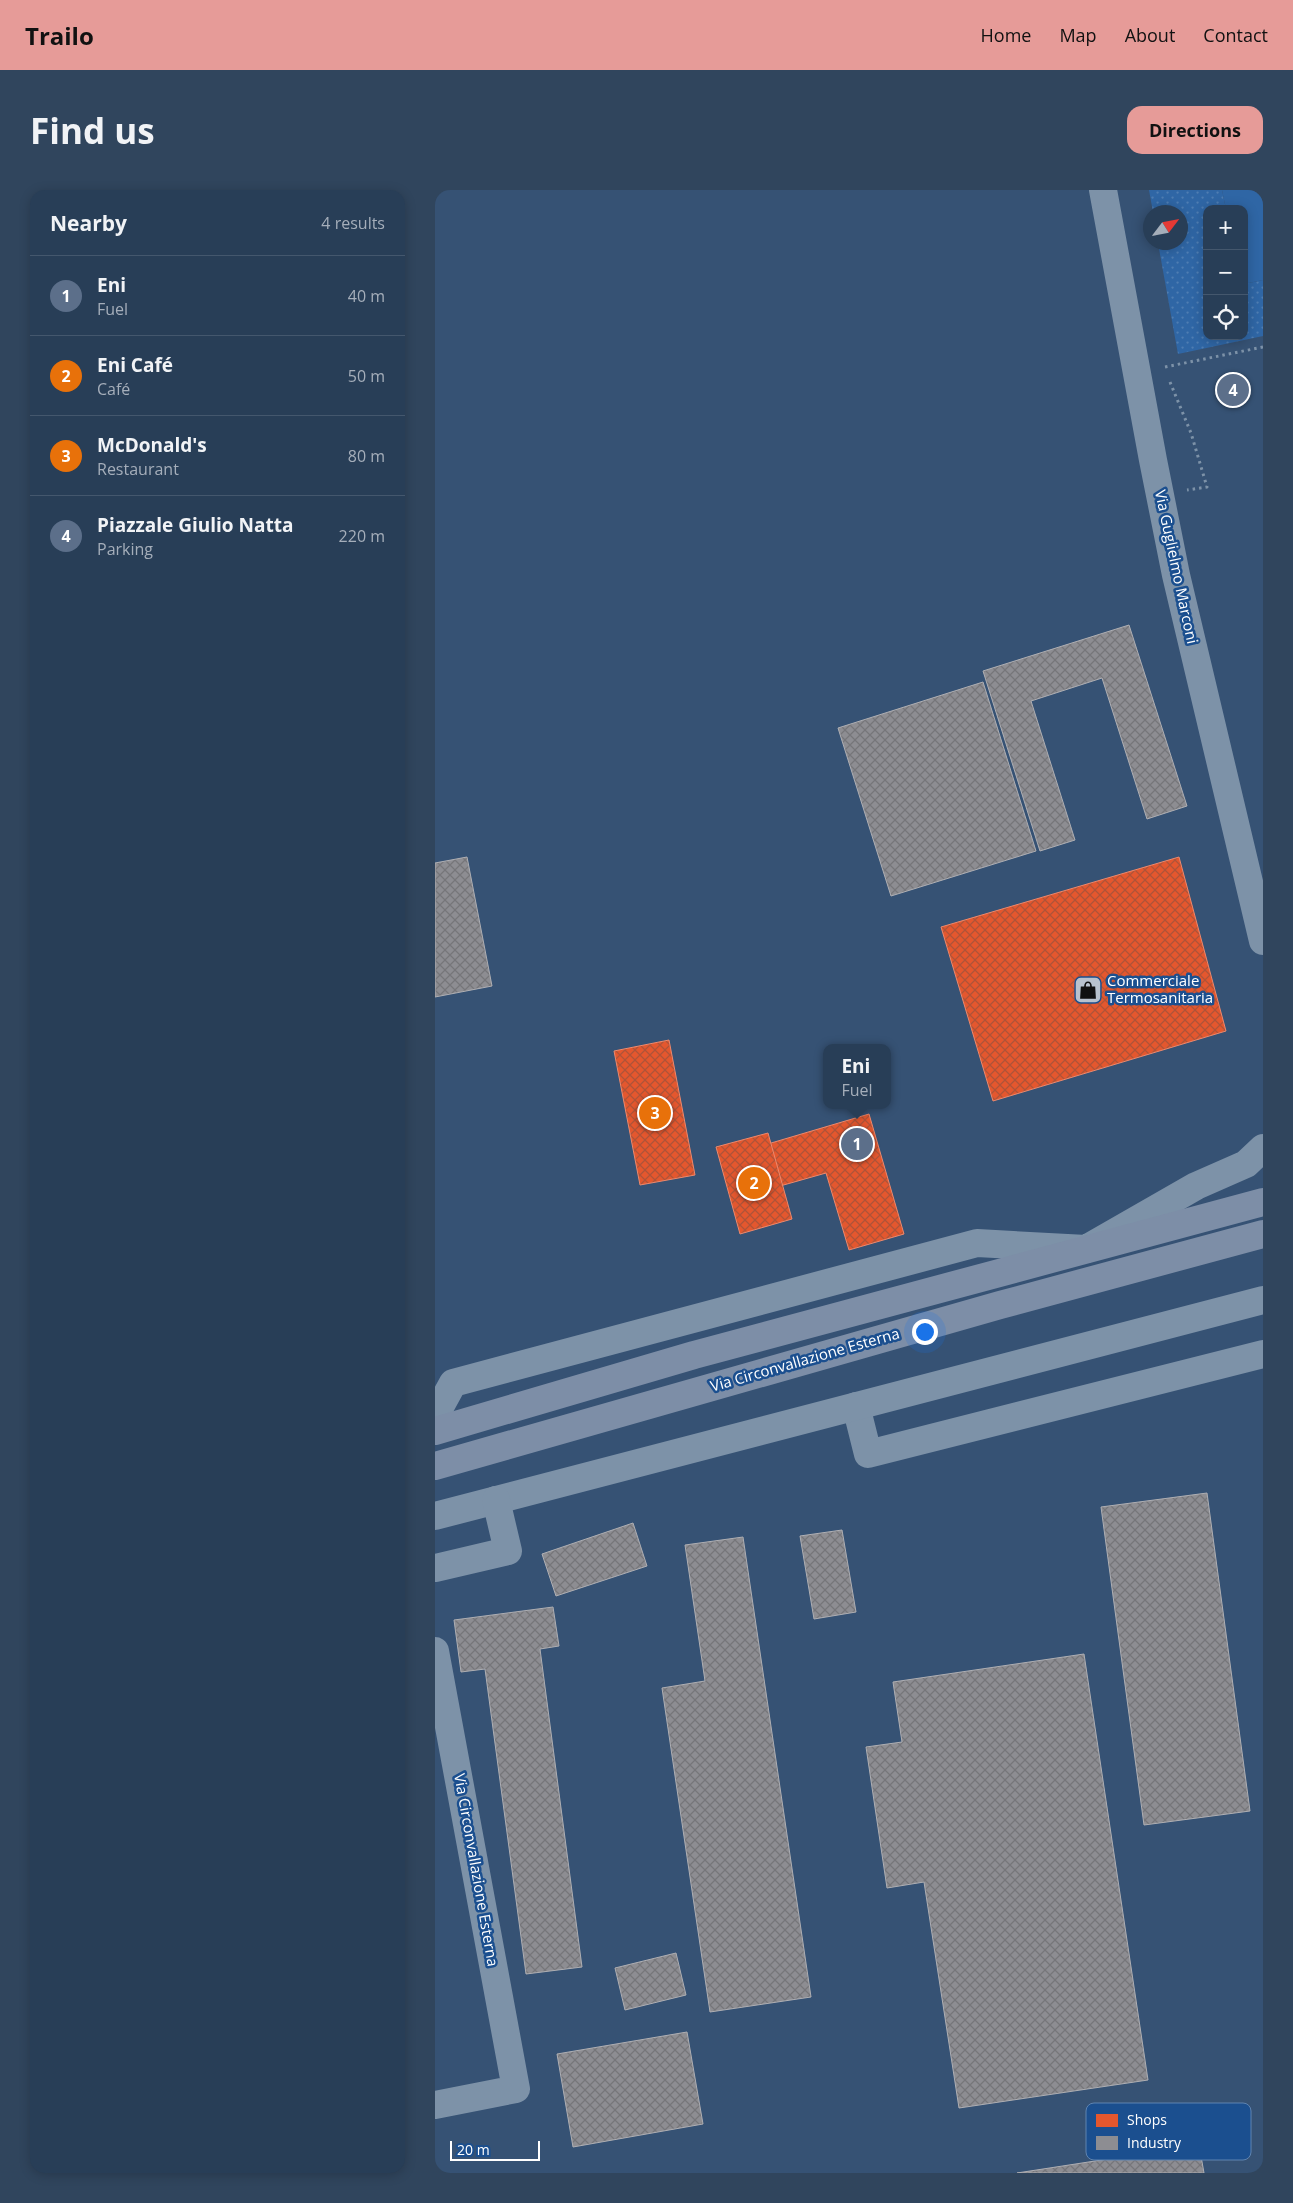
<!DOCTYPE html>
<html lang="en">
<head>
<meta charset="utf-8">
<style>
  body { margin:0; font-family:"Open Sans",sans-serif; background:#30455d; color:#f1f3f6 }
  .controls { position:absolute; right:15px; top:15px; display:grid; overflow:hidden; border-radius:10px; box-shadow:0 2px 12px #0003 }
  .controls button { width:45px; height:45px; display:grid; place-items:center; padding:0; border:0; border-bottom:1px solid #44576d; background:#283e57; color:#f1f3f6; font:25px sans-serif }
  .compass { position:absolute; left:708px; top:15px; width:45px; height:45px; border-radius:50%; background:#283e57; box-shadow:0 2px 12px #0003; rotate:58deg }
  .scale { position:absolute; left:15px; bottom:12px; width:90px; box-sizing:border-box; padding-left:5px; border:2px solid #fff; border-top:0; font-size:14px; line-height:18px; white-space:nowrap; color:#fff; -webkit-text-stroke:4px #1b4f8f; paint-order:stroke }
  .you { position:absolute; left:489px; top:1141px; width:18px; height:18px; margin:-12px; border:4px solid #fff; border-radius:50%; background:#1a73e8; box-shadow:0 0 0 8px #1a73e833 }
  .badge { display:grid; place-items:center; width:32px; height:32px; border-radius:50%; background:#e69b98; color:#fff; font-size:16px; font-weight:700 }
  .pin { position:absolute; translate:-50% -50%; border:2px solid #fff; box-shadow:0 1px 5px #0006 }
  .popup { position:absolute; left:388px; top:854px; width:68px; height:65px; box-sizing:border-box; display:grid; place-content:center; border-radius:10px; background:#283e57; filter:drop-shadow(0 1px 4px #0005); font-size:16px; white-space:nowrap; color:#a5aeba }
  .popup b { font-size:19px; color:#f1f3f6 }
  .popup::after { content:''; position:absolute; left:50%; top:100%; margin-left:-10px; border:10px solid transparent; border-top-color:#283e57 }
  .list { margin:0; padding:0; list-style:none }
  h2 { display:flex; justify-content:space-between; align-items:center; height:65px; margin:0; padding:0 20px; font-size:21px }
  h2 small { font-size:16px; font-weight:400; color:#a5aeba }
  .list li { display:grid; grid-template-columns:32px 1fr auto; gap:15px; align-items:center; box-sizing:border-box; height:80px; padding:0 20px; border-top:1px solid #44576d }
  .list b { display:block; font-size:19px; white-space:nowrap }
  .list p { margin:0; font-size:16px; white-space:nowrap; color:#a5aeba }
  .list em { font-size:16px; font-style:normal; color:#a5aeba }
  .icon { flex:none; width:28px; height:28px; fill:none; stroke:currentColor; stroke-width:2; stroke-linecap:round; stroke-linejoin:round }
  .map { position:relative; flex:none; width:828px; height:1983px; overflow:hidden; border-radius:15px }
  header { display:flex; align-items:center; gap:30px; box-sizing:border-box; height:70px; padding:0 25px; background:#e69b98; color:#111 }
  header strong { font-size:24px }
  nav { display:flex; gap:28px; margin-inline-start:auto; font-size:18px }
  .intro { display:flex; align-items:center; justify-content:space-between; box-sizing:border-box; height:120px; padding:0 30px }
  h1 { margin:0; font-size:35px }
  .button { padding:12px 22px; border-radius:15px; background:#e69b98; color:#111; font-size:18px; font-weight:700 }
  main { display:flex; gap:30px; padding:0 30px }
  aside { flex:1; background:#283e57; border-radius:15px; box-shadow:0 2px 12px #0003 }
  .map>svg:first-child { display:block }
  .grass { fill:url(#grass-dots) }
  .garden { fill:#2f66a5 }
  .shops { fill:url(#shops-cross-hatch); stroke:#ec896d }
  .industry { fill:url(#industry-cross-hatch); stroke:#afafb3 }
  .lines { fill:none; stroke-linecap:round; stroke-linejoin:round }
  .path { stroke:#7d92a8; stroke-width:3; stroke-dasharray:2.5 4; stroke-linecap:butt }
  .minor { stroke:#7d92a8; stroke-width:28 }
  .major { stroke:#7d8ea7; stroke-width:28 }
  .labels { text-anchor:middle; stroke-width:5; stroke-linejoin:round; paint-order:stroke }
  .street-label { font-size:15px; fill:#fff; stroke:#1b4f8f }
  .poi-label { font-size:15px; fill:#fff; stroke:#1b4f8f; text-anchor:start }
  .key { fill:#1b4f8f; stroke:#5f84b1; stroke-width:1 }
  .key-label { font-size:14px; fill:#fff }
</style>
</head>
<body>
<header>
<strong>Trailo</strong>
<nav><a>Home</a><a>Map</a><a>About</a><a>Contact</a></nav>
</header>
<div class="intro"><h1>Find us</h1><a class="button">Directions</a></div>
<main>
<aside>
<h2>Nearby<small>4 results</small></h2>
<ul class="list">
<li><span class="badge" style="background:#5c6f8a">1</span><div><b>Eni</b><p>Fuel</p></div><em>40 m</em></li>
<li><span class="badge" style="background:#e8710a">2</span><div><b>Eni Café</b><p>Café</p></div><em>50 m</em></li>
<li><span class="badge" style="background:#e8710a">3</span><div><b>McDonald's</b><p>Restaurant</p></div><em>80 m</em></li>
<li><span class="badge" style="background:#5c6f8a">4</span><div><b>Piazzale Giulio Natta</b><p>Parking</p></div><em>220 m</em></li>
</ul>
</aside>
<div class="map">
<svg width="828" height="1983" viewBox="0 0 828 1983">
  <defs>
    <pattern id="grass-dots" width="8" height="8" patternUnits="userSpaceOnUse" patternTransform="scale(1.25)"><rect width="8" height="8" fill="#2f66a5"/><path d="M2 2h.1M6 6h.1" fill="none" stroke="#4e7db2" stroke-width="1.8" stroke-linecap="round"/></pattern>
    <pattern id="shops-cross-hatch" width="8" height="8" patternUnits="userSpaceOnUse" patternTransform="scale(1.25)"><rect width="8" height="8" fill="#e4572e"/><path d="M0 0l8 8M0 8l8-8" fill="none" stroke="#af5338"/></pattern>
    <pattern id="industry-cross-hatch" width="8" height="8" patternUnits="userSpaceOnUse" patternTransform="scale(1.25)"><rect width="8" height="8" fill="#8d8d92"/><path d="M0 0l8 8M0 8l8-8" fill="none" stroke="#76767a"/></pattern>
  </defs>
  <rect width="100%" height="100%" fill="#365274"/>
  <path class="grass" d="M714,0H787L791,19H772V146H809V94L828,90V146L743,164L723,53L746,52V22H718Z"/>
  <path class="garden" d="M787,0H828V90L809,94V19H791Z"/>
  <g class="shops">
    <path d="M744,667L791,841L558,911L506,737Z"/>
    <path d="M234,850L260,985L205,995L179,861Z"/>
    <path d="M434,924L469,1044L414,1060L391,983L338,998L326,956Z"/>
    <path d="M333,943L357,1029L305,1044L281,957Z"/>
  </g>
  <g class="industry">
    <path d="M694,435L752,616L712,629L667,488L596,511L640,650L605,661L548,481Z"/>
    <path d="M548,492L601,661L456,706L403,538Z"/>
    <path d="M32,667L57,796L0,807V673Z"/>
    <path d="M772,1303L815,1621L709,1635L666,1317Z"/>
    <path d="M198,1333L212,1376L121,1406L107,1364Z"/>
    <path d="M407,1340L421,1422L379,1429L365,1346Z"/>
    <path d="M308,1347L376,1807L275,1822L227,1498L270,1491L250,1355Z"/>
    <path d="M118,1417L124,1456L105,1459L147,1777L91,1784L50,1479L26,1482L19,1430Z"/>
    <path d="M649,1464L713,1890L524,1918L489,1692L452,1698L431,1557L467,1552L458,1492Z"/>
    <path d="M241,1763L251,1805L190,1820L180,1778Z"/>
    <path d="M252,1842L268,1934L138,1957L122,1864Z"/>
    <path d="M764,1955L769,1983H582Z"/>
  </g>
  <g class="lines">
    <g class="path">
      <path d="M730,177L828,157"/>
      <path d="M735,192L756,243L772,297L752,300"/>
    </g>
    <g class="minor">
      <path d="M668,0L718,270L741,385L828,751"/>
      <path d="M421,1216L433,1264L828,1164"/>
      <path d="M0,1226L18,1193L542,1053L651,1059L761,996L811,974L828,958"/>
      <path d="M0,1326L828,1110"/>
      <path d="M0,1378L73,1361L61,1310"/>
      <path d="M0,1461L81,1899L0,1915"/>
    </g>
    <g class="major">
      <path d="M0,1241L259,1165L828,1012"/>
      <path d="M0,1276L565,1115L828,1044"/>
    </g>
  </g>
  <defs>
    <g id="shop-square" transform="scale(1.4375)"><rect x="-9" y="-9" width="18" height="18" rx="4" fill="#b9c2ce" stroke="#1b4f8f"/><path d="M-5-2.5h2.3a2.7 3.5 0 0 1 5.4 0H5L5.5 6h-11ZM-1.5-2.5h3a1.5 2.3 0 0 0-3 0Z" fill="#111"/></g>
  </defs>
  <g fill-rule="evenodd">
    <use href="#shop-square" x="653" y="800"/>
  </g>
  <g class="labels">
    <g class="street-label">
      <text transform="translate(741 377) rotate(78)" y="5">Via Guglielmo Marconi</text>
      <text transform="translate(370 1170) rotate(-16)" y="5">Via Circonvallazione Esterna</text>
      <text transform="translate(41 1680) rotate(80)" y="5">Via Circonvallazione Esterna</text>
    </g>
    <g class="poi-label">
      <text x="672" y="796">Commerciale<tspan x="672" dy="17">Termosanitaria</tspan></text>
    </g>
  </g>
  <rect x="651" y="1913" width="165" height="57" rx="8" class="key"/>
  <rect x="661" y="1924" width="22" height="13" fill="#e4572e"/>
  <rect x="661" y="1946" width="22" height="14" fill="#8d8d92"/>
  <g class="key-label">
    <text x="692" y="1935">Shops</text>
    <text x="692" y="1958">Industry</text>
  </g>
</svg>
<div class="controls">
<button>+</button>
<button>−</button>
<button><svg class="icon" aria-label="locate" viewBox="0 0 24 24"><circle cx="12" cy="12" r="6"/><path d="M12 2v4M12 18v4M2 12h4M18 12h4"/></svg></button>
</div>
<svg class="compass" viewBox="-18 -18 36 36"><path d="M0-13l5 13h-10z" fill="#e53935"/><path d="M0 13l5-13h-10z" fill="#a5aeba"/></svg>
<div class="scale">20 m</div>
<div class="you"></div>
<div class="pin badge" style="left:422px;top:954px;background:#5c6f8a">1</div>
<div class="popup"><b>Eni</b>Fuel</div>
<div class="pin badge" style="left:319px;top:993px;background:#e8710a">2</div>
<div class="pin badge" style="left:220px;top:923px;background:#e8710a">3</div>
<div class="pin badge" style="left:798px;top:200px;background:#5c6f8a">4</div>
</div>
</main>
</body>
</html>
